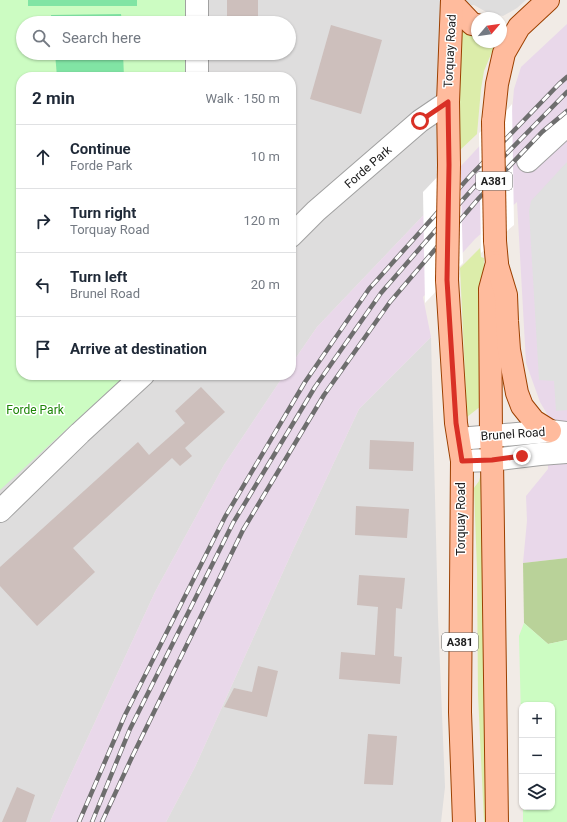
<!DOCTYPE html>
<html lang="en">
<head>
<meta charset="utf-8">
<style>
  body { margin:0; font-family:Roboto,sans-serif; background:#f2f2f3; color:#1f2937 }
  .controls { position:absolute; right:12px; bottom:12px; display:grid; overflow:hidden; border-radius:8px; box-shadow:0 1px 3px #0004 }
  .controls button { width:36px; height:36px; display:grid; place-items:center; padding:0; border:0; border-bottom:1px solid #e0e1e3; background:#fff; color:#1f2937; font:20px sans-serif }
  .compass { position:absolute; left:471px; top:12px; width:36px; height:36px; border-radius:50%; background:#fff; box-shadow:0 1px 3px #0004; rotate:61deg }
  .stop { position:absolute; width:12px; height:12px; margin:-9px; border:3px solid #d93025; border-radius:50%; background:#fff }
  .stop.end { background:#d93025; border-color:#fff; box-shadow:0 1px 4px #0008 }
  .list { margin:0; padding:0; list-style:none }
  h2 { display:flex; justify-content:space-between; align-items:center; height:52px; margin:0; padding:0 16px; font-size:17px }
  h2 small { font-size:13px; font-weight:400; color:#747a83 }
  .list li { display:grid; grid-template-columns:26px 1fr auto; gap:12px; align-items:center; box-sizing:border-box; height:64px; padding:0 16px; border-top:1px solid #e0e1e3 }
  .list b { display:block; font-size:15px; white-space:nowrap }
  .list p { margin:0; font-size:13px; white-space:nowrap; color:#747a83 }
  .list em { font-size:13px; font-style:normal; color:#747a83 }
  .icon { flex:none; width:22px; height:22px; fill:none; stroke:currentColor; stroke-width:2; stroke-linecap:round; stroke-linejoin:round }
  .map { position:relative; flex:none; width:567px; height:822px; overflow:hidden }
  .search { position:absolute; background:#fff; box-shadow:0 1px 3px #0004; left:16px; top:16px; width:280px; height:44px; display:flex; align-items:center; gap:10px; box-sizing:border-box; padding:0 14px; border-radius:22px; color:#747a83; font-size:15px }
  .panel { position:absolute; background:#fff; box-shadow:0 1px 3px #0004; left:16px; top:72px; width:280px; height:308px; border-radius:16px }
  .map>svg:first-child { display:block }
  .residential { fill:#dedddd; fill-rule:evenodd }
  .industrial { fill:#e9d8ea }
  .grass { fill:#dcedaa }
  .forest { fill:#b9d299 }
  .park { fill:#ccfcc2 }
  .pitch { fill:#81e4a4 }
  .parking { fill:#e0e0e0 }
  .pier { fill:#fff }
  .building { fill:#cdbfbc }
  .lines { fill:none; stroke-linecap:round; stroke-linejoin:round }
  .minor-casing { stroke:#a1a1a1; stroke-width:24 }
  .major-casing { stroke:#9c4000; stroke-width:24 }
  .minor { stroke:#fff; stroke-width:22 }
  .major { stroke:#ffbb9d; stroke-width:22 }
  .rail-casing { stroke:#6e6e6e; stroke-width:4.5 }
  .rail { stroke:#fff; stroke-width:3; stroke-dasharray:9; stroke-linecap:butt }
  .major-bridge-casing { stroke:#9c4000; stroke-width:24; stroke-linecap:butt }
  .major-bridge { stroke:#ffbb9d; stroke-width:22 }
  .route { stroke:#d93025; stroke-width:5 }
  .labels { text-anchor:middle; stroke-width:3; stroke-linejoin:round; paint-order:stroke }
  .shield { fill:#fff; stroke:#636363; stroke-width:1 }
  .shield-label { font-size:11px; font-weight:bold; fill:#202020 }
  .street-label { font-size:12px; fill:#202020; stroke:#fff }
  .park-label { font-size:12px; fill:#1d8606; stroke:#fff }
</style>
</head>
<body>
<div class="map">
<svg width="567" height="822" viewBox="0 0 567 822">
  <rect width="100%" height="100%" fill="#f1ebe6"/>
  <g class="residential">
    <path d="M0,0H526L517,8L503,16L488,13L474,5L441,9L436,202L317,327L291,365V77H21V375H284L224,465L155,592L64,789L50,822H0ZM23,23H289V53H23Z"/>
    <path d="M431,337L438,617L445,787L441,822H166L195,767L292,552L359,409Z"/>
  </g>
  <path class="industrial" d="M567,24V558L523,563L527,521L526,496L548,469L547,414L540,402L526,363L517,202L475,239L423,297L431,337L359,409L292,552L195,767L166,822H50L64,789L155,592L224,465L284,375H291V365L317,327L436,202L460,167L512,111L514,89L521,67Z"/>
  <g class="grass">
    <path d="M461,24L477,32V42H496L484,71L481,89L477,134L459,151V63Z"/>
    <path d="M480,248L481,257L484,258L481,406L467,417L460,268Z"/>
    <path d="M482,470L489,822H484L478,695L477,569L474,488L479,481Z"/>
  </g>
  <path class="forest" d="M567,558V640L548,644L524,623L523,563Z"/>
  <g class="park">
    <path d="M0,0H189V23H23V53H189V77H21V375H126L0,490Z"/>
    <path d="M524,623L548,644L567,640V822H523V807H552V705H522V760L519,636Z"/>
  </g>
  <g class="pitch">
    <rect x="28" y="0" width="109" height="6"/>
    <path d="M121,14L122,23H52L51,15Z"/>
    <path d="M55,53H123L124,77H57Z"/>
  </g>
  <path class="parking" d="M567,162V410L556,411L554,381L539,380L529,211L531,201Z"/>
  <g class="pier">
    <path d="M512,104L514,225L481,253L479,133L508,109Z"/>
    <path d="M460,153L463,263L425,303L423,192Z"/>
  </g>
  <g class="building">
    <rect x="227" y="0" width="31" height="23"/>
    <path d="M331,25L382,40L361,114L310,99Z"/>
    <path d="M201,387L225,412L185,448L192,456L180,466L172,458L73,548L95,572L37,626L0,586V567L138,442L149,455L185,423L175,411Z"/>
    <path d="M370,440L414,442L413,471L369,469Z"/>
    <path d="M356,506L409,509L407,538L355,535Z"/>
    <path d="M359,575L405,578L402,609L396,608L394,656L402,657L400,684L339,679L341,652L375,655L378,607L357,605Z"/>
    <path d="M258,666L278,671L267,717L224,707L234,688L252,692Z"/>
    <path d="M368,734L397,736L393,785L364,784Z"/>
    <path d="M17,787L35,795L26,822H2Z"/>
  </g>
  <g class="lines">
    <g class="minor-casing">
      <g id="minor">
        <path d="M197,23V0"/>
        <path d="M197,77V53"/>
        <path d="M528,161L567,125"/>
        <path d="M291,236L316,211L420,121L448,102"/>
        <path d="M459,439L550,431L567,433"/>
        <path d="M462,461L492,460L540,454L567,452"/>
        <path d="M0,511L80,433L143,375"/>
      </g>
    </g>
    <g class="major-casing">
      <g id="major">
        <path d="M453,4L472,24L477,25"/>
        <path d="M493,122L497,84L504,53L519,27L548,0"/>
        <path d="M449,165L448,102L452,0"/>
        <path d="M495,241L497,263L490,289L491,436L492,460L497,822"/>
        <path d="M497,265L506,295L507,321L509,350L517,393L522,406L534,421L550,431"/>
        <path d="M447,280L456,423L462,461L460,712L464,822"/>
      </g>
    </g>
    <use href="#minor" class="minor"/>
    <use href="#major" class="major"/>
    <g class="rail-casing">
      <g id="rail">
        <path d="M79,822L125,715L225,517L305,382L369,289L471,175L559,84L567,77"/>
        <path d="M92,822L130,729L233,523L315,387L381,293L427,240L476,185L567,92"/>
        <path d="M102,822L132,757L243,530L324,395L390,302L479,198L542,132L567,111"/>
      </g>
    </g>
    <use href="#rail" class="rail"/>
    <g class="major-bridge-casing">
      <g id="major-bridge">
        <path d="M493,122L495,241"/>
        <path d="M447,280L449,165"/>
      </g>
    </g>
    <use href="#major-bridge" class="major-bridge"/>
  </g>
  <g class="lines">
    <path class="route" d="M420,121L448,102L449,165L447,280L456,423L462,461L492,460L522,456"/>
  </g>
  <g class="labels">
    <g class="shield">
      <rect x="476" y="172" width="36" height="18" rx="3"/>
      <rect x="442" y="633" width="36" height="18" rx="3"/>
    </g>
    <g class="shield-label">
      <text x="494" y="185">A381</text>
      <text x="460" y="646">A381</text>
    </g>
    <g class="street-label">
      <text transform="translate(450 51) rotate(-87)" y="4">Torquay Road</text>
      <text transform="translate(368 167) rotate(-41)" y="4">Forde Park</text>
      <text transform="translate(513 434) rotate(-4)" y="4">Brunel Road</text>
      <text transform="translate(461 519) rotate(-90)" y="4">Torquay Road</text>
    </g>
    <g class="park-label">
      <text x="35" y="414">Forde Park</text>
    </g>
  </g>
</svg>
<div class="controls">
<button>+</button>
<button>−</button>
<button><svg class="icon" aria-label="layers" viewBox="0 0 24 24"><path d="M12 4l9 5-9 5-9-5zM3 14l9 5 9-5"/></svg></button>
</div>
<svg class="compass" viewBox="-18 -18 36 36"><path d="M0-13l5 13h-10z" fill="#e53935"/><path d="M0 13l5-13h-10z" fill="#747a83"/></svg>
<div class="stop" style="left:420px;top:121px"></div>
<div class="stop end" style="left:522px;top:456px"></div>
<div class="search"><svg class="icon" aria-label="search" viewBox="0 0 24 24"><circle cx="10" cy="10" r="6"/><path d="M15 15l6 6"/></svg>Search here</div>
<section class="panel">
<h2>2 min<small>Walk · 150 m</small></h2>
<ul class="list">
<li><svg class="icon" aria-label="ahead" viewBox="0 0 24 24"><path d="M12 20V5M6 11l6-6 6 6"/></svg><div><b>Continue</b><p>Forde Park</p></div><em>10 m</em></li>
<li><svg class="icon" aria-label="right" viewBox="0 0 24 24"><path d="M7 20v-9h11M14 6l5 5-5 5"/></svg><div><b>Turn right</b><p>Torquay Road</p></div><em>120 m</em></li>
<li><svg class="icon" aria-label="left" viewBox="0 0 24 24"><path d="M17 20v-9H6M10 6l-5 5 5 5"/></svg><div><b>Turn left</b><p>Brunel Road</p></div><em>20 m</em></li>
<li><svg class="icon" aria-label="arrive" viewBox="0 0 24 24"><path d="M6 21V4h12l-3 4 3 4H6"/></svg><div><b>Arrive at destination</b></div></li>
</ul>
</section>
</div>
</body>
</html>
